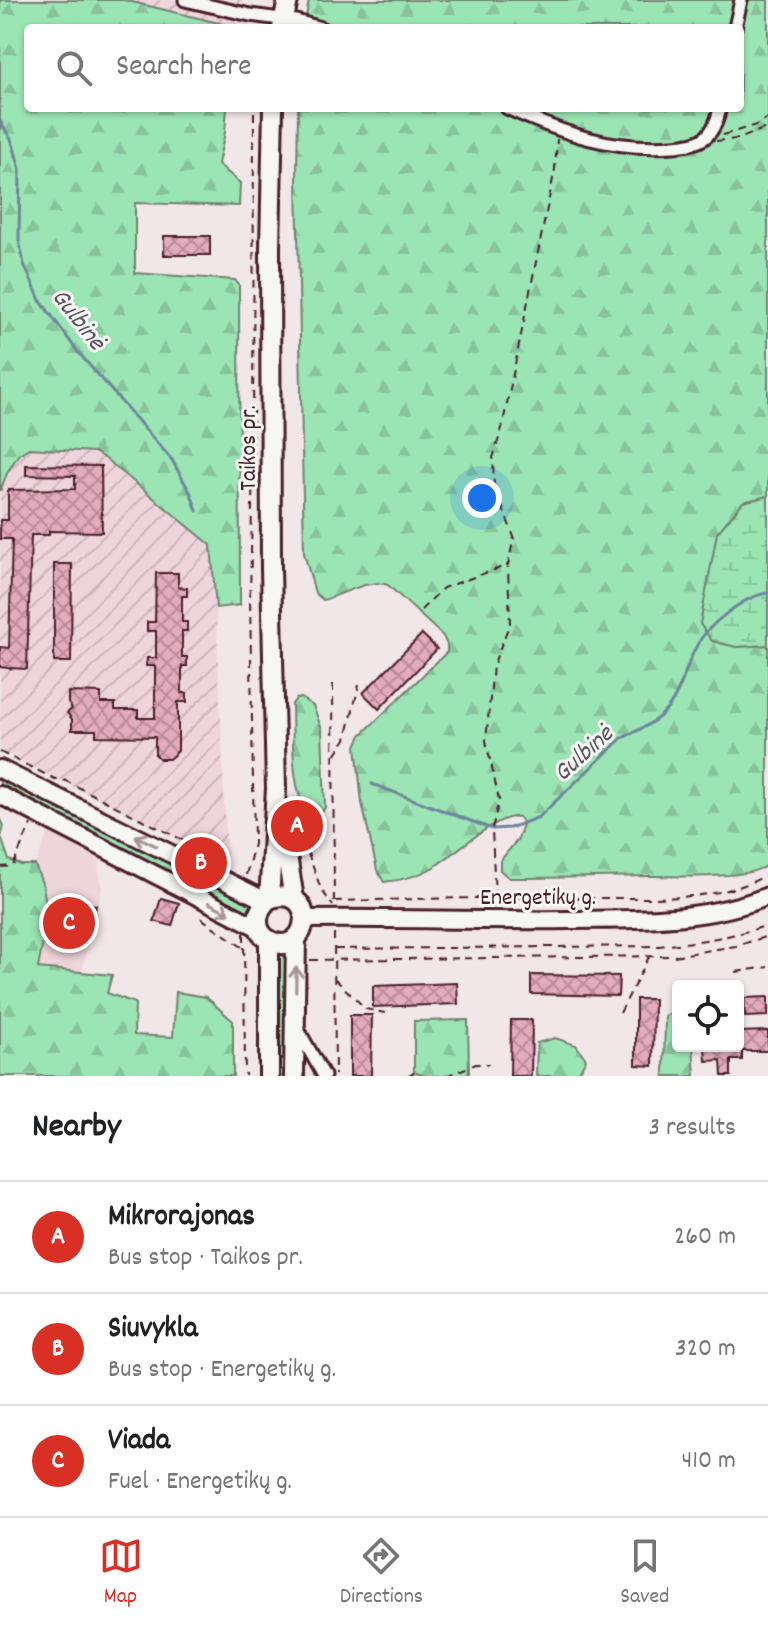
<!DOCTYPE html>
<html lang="en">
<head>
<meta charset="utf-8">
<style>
  body { margin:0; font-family:Dekko,sans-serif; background:#f6f6f6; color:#202124 }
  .controls { position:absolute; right:24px; bottom:24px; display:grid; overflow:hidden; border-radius:8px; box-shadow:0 2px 6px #0004 }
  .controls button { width:72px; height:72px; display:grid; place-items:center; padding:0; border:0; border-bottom:2px solid #e0e0e0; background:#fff; color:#202124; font:40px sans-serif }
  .you { position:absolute; left:482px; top:498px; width:28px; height:28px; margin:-20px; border:6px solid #fff; border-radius:50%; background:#1a73e8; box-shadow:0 0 0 12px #1a73e833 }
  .badge { display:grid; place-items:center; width:52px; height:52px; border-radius:50%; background:#d93025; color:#fff; font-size:26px; font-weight:700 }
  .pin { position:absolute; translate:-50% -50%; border:4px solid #fff; box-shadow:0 2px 8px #0006 }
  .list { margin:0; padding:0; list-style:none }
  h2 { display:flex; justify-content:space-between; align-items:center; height:104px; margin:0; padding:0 32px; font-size:34px }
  h2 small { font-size:26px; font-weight:400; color:#757577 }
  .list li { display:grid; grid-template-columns:52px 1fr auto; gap:24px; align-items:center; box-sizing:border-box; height:112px; padding:0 32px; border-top:2px solid #e0e0e0 }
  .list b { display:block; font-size:30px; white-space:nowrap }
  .list p { margin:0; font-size:26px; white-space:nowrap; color:#757577 }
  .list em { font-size:26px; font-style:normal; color:#757577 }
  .icon { flex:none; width:44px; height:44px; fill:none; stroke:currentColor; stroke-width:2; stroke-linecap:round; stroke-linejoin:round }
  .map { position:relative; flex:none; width:768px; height:1076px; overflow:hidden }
  .search { position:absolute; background:#fff; box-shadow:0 2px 6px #0004; left:24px; right:24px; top:24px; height:88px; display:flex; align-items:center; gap:20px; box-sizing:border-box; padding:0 28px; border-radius:8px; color:#757577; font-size:30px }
  .sheet { height:440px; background:#fff }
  nav { display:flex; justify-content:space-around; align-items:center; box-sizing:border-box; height:112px; border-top:2px solid #e0e0e0; background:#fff; font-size:22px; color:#757577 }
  nav a { display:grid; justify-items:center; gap:4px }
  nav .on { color:#d93025 }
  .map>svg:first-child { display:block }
  .built { fill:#eed5db }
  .industrial { fill:url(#industrial-furrows) }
  .green { fill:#9be5b4; stroke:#728270; stroke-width:2 }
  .forest { fill:url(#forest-firs); stroke:#728270; stroke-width:2 }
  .wetland { fill:url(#wetland-marsh); stroke:#728270; stroke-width:2 }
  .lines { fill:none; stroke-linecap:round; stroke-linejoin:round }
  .stream { stroke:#6e869c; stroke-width:3 }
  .building { fill:url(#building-cross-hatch); stroke:#4a1f2b; stroke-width:2 }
  .street-casing { stroke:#4a1f2b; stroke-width:17 }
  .secondary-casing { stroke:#4a1f2b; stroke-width:22 }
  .primary-casing { stroke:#4a1f2b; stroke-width:24 }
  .path { stroke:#4a1f2b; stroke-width:2; stroke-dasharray:8 6; stroke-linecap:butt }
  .street { stroke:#f6f6f2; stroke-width:11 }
  .secondary { stroke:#f6f6f2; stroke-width:16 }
  .primary { stroke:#f6f6f2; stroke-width:18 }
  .oneway { stroke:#a99598 }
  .labels { text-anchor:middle; stroke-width:6; stroke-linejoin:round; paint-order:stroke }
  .street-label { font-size:24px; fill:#4a1f2b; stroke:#f6f6f2 }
  .water-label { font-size:26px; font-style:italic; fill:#5c5363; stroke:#f6f6f2 }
</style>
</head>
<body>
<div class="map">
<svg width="768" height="1076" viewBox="0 0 768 1076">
  <defs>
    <pattern id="industrial-furrows" width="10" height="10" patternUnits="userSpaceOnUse" patternTransform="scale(2)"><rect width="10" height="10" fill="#eed5db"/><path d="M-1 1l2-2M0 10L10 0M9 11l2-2" fill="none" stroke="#ceb6bc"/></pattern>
    <pattern id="forest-firs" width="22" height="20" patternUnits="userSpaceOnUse" patternTransform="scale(2)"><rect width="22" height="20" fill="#9be5b4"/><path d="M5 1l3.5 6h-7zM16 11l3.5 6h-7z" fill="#87c49b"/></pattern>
    <pattern id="wetland-marsh" width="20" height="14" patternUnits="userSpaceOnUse" patternTransform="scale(2)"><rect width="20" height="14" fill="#9be5b4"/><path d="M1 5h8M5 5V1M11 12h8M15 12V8" fill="none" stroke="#87c49b"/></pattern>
    <pattern id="building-cross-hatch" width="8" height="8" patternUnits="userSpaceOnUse" patternTransform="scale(2)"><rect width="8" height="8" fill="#e3abbe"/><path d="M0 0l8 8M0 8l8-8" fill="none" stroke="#ba8b9b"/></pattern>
  </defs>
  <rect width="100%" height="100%" fill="#f2e7e8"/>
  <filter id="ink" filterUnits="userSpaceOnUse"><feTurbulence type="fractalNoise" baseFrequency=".0125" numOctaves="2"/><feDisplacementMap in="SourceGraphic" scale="16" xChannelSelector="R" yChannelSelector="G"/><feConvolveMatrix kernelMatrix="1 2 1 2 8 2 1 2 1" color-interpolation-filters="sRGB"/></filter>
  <g filter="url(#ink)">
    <path class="built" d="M49,830L102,856L98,868L102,888L82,972L38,968L48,916L43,886L35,865Z"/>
    <g class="industrial">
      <path d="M124,0H243L235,27Z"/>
      <path d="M29,448L94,452L106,459L211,545L216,608L227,861L0,751V491L8,472L19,454Z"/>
    </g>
    <g class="green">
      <path d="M0,775L252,903L254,905L252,913L249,914L0,788Z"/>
      <path d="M277,950L287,951V1076H276Z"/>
    </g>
    <g class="forest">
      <path d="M0,0H124L235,27L28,28V108H227L225,132L218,164L240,183L239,206L135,203V273L235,280L239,285L240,605L216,608L211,545L106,459L94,452L29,448L19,454L8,471L0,491Z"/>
      <path d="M309,0H768V496L743,502L736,647L768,645V865C745,880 681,876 652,876C604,877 557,878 509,878L500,870V861L518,839L523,824L519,817C496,814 454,855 432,868C417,877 401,880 384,882L377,870L362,803L356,746L361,735L447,652V645L443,636L388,585C368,578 343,595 323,600L315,593L304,553L297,177L298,108H740V28H304Z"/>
      <path d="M301,698L313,706L322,729L325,807L320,816L312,817C290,802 293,729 292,704L296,699Z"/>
      <path d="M0,817L4,826L1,837L9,860L21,865H35L43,886L48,916L38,968L112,975L107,993L135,1003L134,1035L173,1037L176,992L206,997L233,1021V1076H0Z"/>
      <path d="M670,1013H678V1046H693L695,1076H664L665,1016Z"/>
      <path d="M468,1020L469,1076H425L414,1072V1021Z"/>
      <path d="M555,1038L576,1045L586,1059L577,1076H536L537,1043Z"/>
    </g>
    <path class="wetland" d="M768,496V645L736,647L712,641L700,624L717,533L743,502Z"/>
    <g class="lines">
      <g class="stream">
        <path d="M0,121L12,141L20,169L19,240L24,264L40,300L78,352L172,460L191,494L197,511"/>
        <path d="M372,784L492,829L510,828L539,817L622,738C637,731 657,722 668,708C682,690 685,667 696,647C707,625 744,596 768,593"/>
      </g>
    </g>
    <g class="building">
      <rect x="164" y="236" width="46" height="19"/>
      <path d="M26,465L101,466L102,532L49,531V535H31L27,669L8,668L0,667V647L9,648L12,539H0V520H8V490L75,489V476L26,475Z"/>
      <path d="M54,564H72L71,662H54Z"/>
      <path d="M156,573H178V587L187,588V596H182V622H187V631H182V657H187V666H182V693H187V702H178V751L169,759H160L155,754V737L96,736V730H72V719L67,713L72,709L68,703V692L101,693V703H115V710H138V718H155V666H146L147,658H156V631H147V622H155Z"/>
      <path d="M422,634L437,649L379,709L363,693Z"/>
      <path d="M63,898L96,905L94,917L76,914L72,935L61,933L66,911L60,910Z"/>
      <path d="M161,898L179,903L172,926L154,921Z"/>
      <path d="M531,975L619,976L618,996L531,994Z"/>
      <path d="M457,983L458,1004L373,1007V986Z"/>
      <path d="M768,997V1016L745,1017L744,998Z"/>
      <path d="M636,999H654L653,1066L636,1065Z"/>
      <path d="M350,1015H372L371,1076H350Z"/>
      <path d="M511,1020H532L531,1076H510Z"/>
      <path d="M768,1031V1051H742V1060H731V1076H722L721,1060L706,1061L705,1046H738V1032Z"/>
    </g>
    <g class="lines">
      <g class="street-casing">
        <g id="street">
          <path d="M185,0L250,15L296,21L321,28"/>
          <path d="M735,28L741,0"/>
          <path d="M507,108C562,133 611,151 673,146C685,145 698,144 707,136C715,128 718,118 720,108"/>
          <path d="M297,1028L324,1076"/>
        </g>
      </g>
      <g class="secondary-casing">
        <g id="secondary">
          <path d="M0,769L266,901"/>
          <path d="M0,795L259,928"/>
          <path d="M305,919C393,918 481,921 569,920C635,919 705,922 768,896"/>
        </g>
      </g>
      <g class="primary-casing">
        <g id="primary">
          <path d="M282,28L288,0"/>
          <path d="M281,819L294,899"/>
          <path d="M269,899C320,881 310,960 271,941C252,932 256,910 269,899L276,789L271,568L270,248L273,108"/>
          <path d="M269,940V1076"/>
          <path d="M294,1076L296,938"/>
        </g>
      </g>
      <g class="path">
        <path d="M723,135L756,125L768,118"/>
        <path d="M716,141L739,139L768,127"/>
        <path d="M421,610L443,588L508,565L514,537L494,485L493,458L502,428L555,169L557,139"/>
        <path d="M333,684L334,907"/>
        <path d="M0,752L55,779H62L214,856L212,859"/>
        <path d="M335,755L346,739L359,685"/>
        <path d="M298,826L321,889L333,906"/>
        <path d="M0,867L13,866L31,824"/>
        <path d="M246,875L254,844L250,598L253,461L254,108"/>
        <path d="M495,898L492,829L499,800L486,741L493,666L510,623L508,567"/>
        <path d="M334,901C387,900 441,898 494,898C535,898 577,898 618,898C669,898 722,900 768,874"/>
        <path d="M201,918L242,947"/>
        <path d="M244,933L245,1076"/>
        <path d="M334,933L335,1075"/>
        <path d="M335,949L659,946C697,942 732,937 768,925"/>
        <path d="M310,960L674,956L736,946L768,936"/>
        <path d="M736,972L768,967"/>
        <path d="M335,979L366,1009L385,1013"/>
        <path d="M620,1013L649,957"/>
        <path d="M407,1076L412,1073L421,1076"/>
        <path d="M446,1076L476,1064H489"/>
      </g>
      <use href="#street" class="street"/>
      <use href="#secondary" class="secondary"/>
      <use href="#primary" class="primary"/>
    </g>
    <defs><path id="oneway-shaft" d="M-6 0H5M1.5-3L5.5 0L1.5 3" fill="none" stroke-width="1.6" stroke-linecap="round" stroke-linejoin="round" transform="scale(2)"/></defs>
    <g class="oneway">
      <use href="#oneway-shaft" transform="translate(146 841) rotate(-154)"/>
      <use href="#oneway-shaft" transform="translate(219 908) rotate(27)"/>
      <use href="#oneway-shaft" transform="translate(296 979) rotate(-89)"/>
    </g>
  </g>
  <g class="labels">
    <g class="street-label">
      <text transform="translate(247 448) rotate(-90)" y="8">Taikos pr.</text>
      <text x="538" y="904">Energetikų g.</text>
    </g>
    <g class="water-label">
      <text transform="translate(80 318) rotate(52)" y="9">Gulbinė</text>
      <text transform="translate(582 752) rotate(-42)" y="9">Gulbinė</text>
    </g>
  </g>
</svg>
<div class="controls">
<button><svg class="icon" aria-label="locate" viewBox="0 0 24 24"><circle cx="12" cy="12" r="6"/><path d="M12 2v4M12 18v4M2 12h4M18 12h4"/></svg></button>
</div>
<div class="you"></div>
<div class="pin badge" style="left:297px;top:826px">A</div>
<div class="pin badge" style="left:201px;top:863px">B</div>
<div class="pin badge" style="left:69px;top:923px">C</div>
<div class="search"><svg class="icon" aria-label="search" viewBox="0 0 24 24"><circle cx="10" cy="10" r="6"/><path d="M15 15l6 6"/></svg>Search here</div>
</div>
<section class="sheet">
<h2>Nearby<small>3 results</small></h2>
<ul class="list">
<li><span class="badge">A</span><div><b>Mikrorajonas</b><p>Bus stop · Taikos pr.</p></div><em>260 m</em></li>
<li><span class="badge">B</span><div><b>Siuvykla</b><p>Bus stop · Energetikų g.</p></div><em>320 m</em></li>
<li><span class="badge">C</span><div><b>Viada</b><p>Fuel · Energetikų g.</p></div><em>410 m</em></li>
</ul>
</section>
<nav>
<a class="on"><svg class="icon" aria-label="map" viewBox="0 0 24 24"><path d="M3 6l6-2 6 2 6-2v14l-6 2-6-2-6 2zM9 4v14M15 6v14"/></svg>Map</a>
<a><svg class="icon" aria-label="directions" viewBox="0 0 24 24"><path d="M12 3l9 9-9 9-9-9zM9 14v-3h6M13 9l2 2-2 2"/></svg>Directions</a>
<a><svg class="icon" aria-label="saved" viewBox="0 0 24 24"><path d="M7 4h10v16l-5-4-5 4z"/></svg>Saved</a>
</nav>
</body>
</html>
